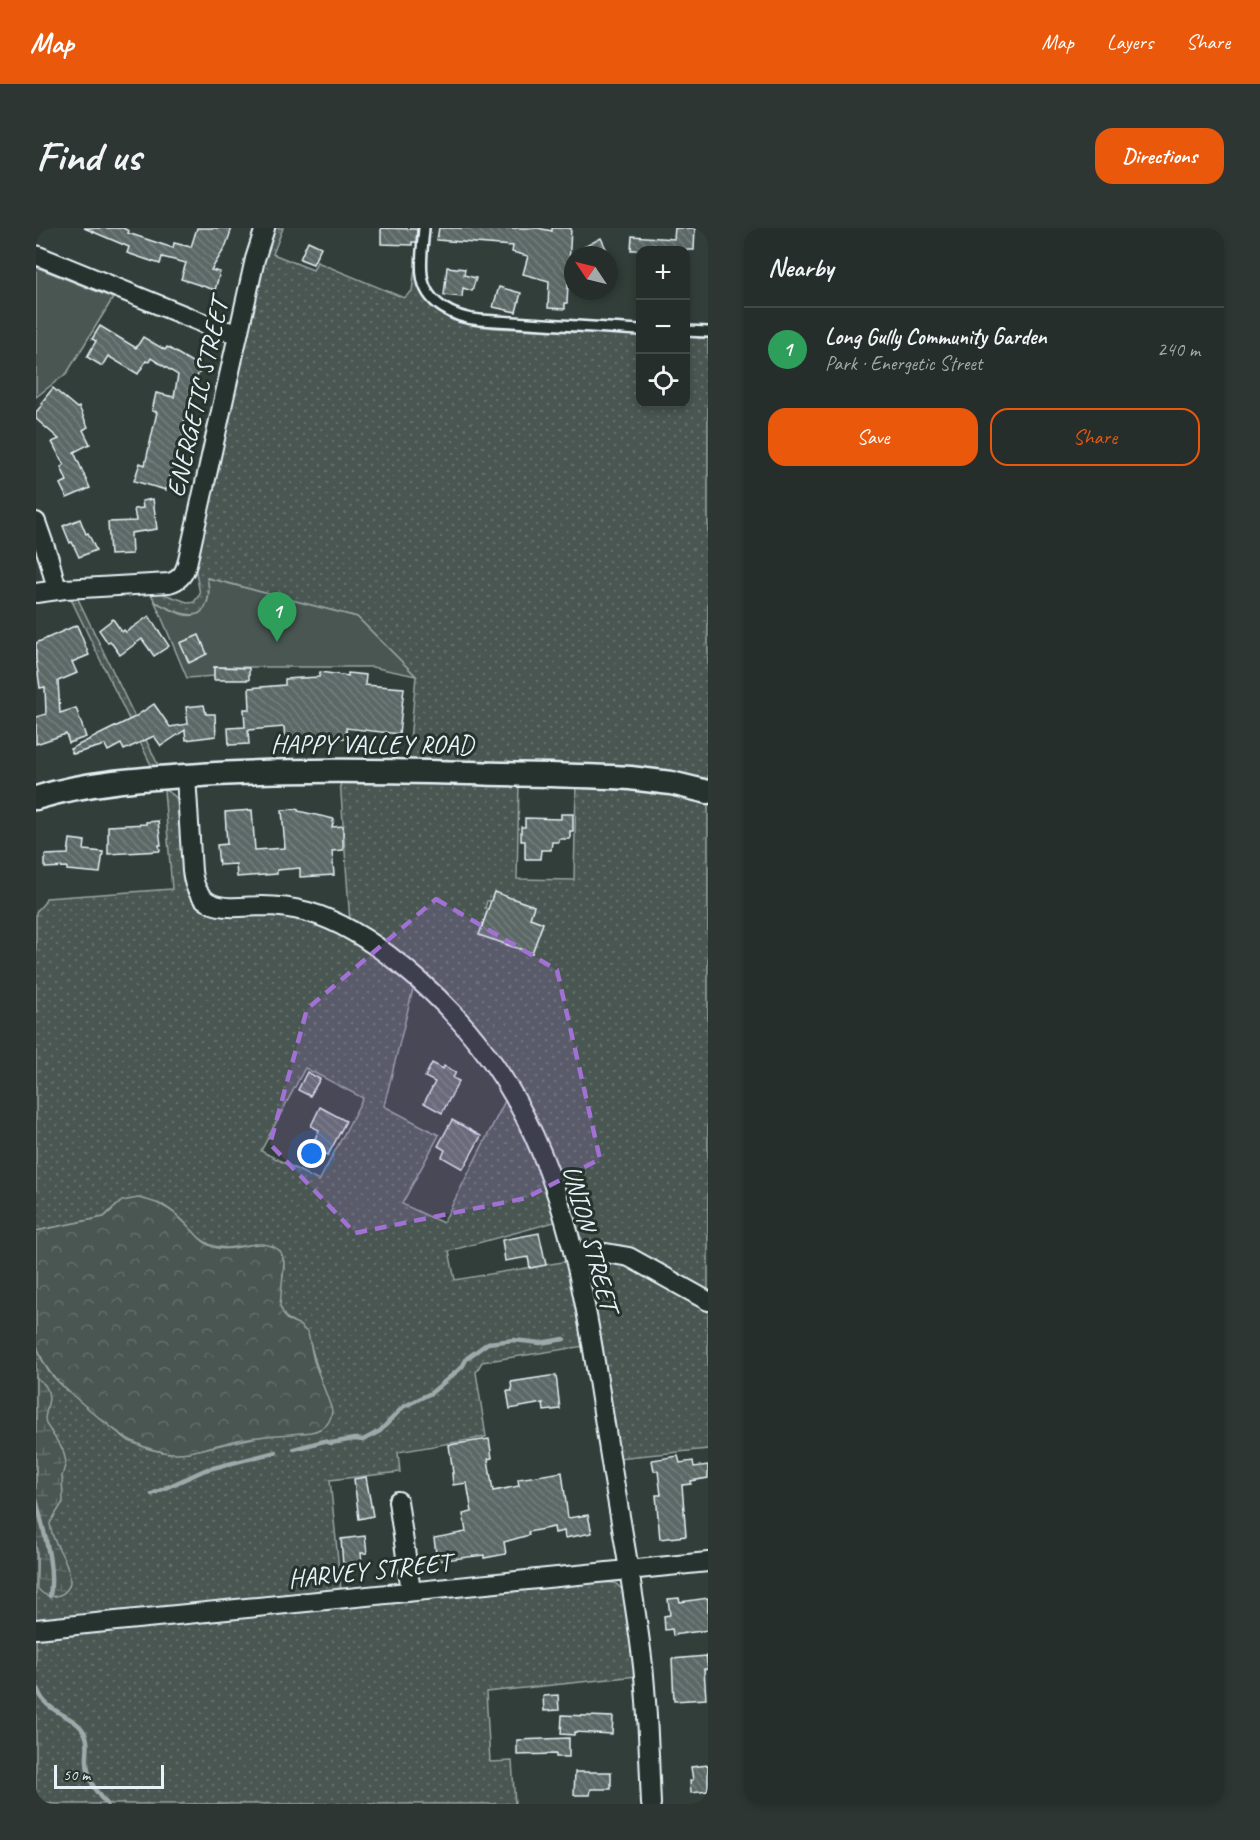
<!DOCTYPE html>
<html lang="en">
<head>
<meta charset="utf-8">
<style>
  body { margin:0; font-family:Caveat,sans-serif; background:#2e3633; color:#f1f3f6 }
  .controls { position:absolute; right:18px; top:18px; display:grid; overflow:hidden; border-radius:12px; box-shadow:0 3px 9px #0003 }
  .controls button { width:54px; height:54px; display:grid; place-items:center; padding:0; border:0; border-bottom:2px solid #424a47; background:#262e2b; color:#f1f3f6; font:30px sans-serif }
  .compass { position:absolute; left:528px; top:18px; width:54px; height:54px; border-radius:50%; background:#262e2b; box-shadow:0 3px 9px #0003; rotate:305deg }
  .scale { position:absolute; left:18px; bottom:15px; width:110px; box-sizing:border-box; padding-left:6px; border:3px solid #e8f1f8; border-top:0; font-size:16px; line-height:21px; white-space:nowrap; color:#e8f1f8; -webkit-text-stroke:4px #26332d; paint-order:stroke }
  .you { position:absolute; left:276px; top:926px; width:21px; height:21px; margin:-15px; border:4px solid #fff; border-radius:50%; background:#1a73e8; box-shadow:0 0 0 9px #1a73e833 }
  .badge { display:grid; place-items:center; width:39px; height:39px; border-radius:50%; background:#ea580c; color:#fff; font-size:20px; font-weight:700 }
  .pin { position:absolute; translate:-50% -50px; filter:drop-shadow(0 2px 3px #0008) }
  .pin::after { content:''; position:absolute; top:32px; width:21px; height:18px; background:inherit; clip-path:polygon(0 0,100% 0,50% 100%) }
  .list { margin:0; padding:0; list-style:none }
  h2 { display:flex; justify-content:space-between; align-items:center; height:78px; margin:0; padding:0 24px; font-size:26px }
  h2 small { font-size:20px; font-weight:400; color:#a4a8a9 }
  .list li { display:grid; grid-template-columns:39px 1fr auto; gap:18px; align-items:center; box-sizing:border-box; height:84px; padding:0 24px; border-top:2px solid #424a47 }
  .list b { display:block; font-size:22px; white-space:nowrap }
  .list p { margin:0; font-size:20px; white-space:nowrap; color:#a4a8a9 }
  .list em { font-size:20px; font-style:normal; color:#a4a8a9 }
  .actions { display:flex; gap:12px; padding:18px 24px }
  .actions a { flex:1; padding:14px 0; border:2px solid #ea580c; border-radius:18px; text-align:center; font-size:21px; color:#ea580c }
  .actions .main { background:#ea580c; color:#fff }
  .icon { flex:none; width:33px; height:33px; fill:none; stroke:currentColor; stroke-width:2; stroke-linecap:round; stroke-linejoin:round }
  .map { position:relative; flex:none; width:672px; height:1576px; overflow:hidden; border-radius:18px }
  header { display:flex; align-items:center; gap:36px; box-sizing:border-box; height:84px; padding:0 30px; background:#ea580c; color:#fff }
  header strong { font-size:28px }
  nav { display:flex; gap:33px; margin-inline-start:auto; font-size:21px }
  .intro { display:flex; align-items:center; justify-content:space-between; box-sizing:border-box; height:144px; padding:0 36px }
  h1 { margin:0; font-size:42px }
  .button { padding:15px 27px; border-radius:18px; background:#ea580c; color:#fff; font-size:21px; font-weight:700 }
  main { display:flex; gap:36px; padding:0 36px }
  aside { flex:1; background:#262e2b; border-radius:18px; box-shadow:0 3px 9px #0003 }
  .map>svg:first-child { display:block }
  .grass { fill:url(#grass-dots); stroke:#98a4a4; stroke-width:1.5; fill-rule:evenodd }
  .forest { fill:url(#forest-crowns); stroke:#98a4a4; stroke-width:1.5 }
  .wetland { fill:url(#wetland-marsh); stroke:#98a4a4; stroke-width:1.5 }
  .green { fill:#495651; stroke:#98a4a4; stroke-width:1.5 }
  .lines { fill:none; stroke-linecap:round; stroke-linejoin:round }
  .stream { stroke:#9ea9ab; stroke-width:4.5 }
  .building { fill:url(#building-back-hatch); stroke:#e8f1f8; stroke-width:1.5 }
  .service-casing { stroke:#e8f1f8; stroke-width:14 }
  .minor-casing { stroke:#e8f1f8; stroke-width:22 }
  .tertiary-casing { stroke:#e8f1f8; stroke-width:27 }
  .service { stroke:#26332d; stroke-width:9 }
  .minor { stroke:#26332d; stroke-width:18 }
  .tertiary { stroke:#26332d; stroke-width:22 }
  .marked { fill:#a171d3; fill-opacity:0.2; stroke:#a171d3; stroke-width:4.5; stroke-dasharray:12 8; stroke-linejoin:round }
  .labels { text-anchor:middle; stroke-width:6; stroke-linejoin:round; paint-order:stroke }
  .street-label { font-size:26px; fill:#e8f1f8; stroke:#26332d }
</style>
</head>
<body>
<header>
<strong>Map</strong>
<nav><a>Map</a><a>Layers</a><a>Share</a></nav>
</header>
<div class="intro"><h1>Find us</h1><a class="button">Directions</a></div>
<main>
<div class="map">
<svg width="672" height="1576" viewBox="0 0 672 1576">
  <defs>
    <pattern id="grass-dots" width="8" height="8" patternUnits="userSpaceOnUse" patternTransform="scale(1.5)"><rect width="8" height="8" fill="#495651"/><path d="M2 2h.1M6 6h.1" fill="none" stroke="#636f6b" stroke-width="1.8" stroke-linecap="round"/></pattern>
    <pattern id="forest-crowns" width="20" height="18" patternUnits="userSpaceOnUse" patternTransform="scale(1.5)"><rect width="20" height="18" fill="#495651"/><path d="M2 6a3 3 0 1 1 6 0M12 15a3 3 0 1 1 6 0" fill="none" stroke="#636f6b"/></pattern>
    <pattern id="wetland-marsh" width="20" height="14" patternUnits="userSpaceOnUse" patternTransform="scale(1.5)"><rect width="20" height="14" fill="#495651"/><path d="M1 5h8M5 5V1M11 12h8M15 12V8" fill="none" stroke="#636f6b"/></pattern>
    <pattern id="building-back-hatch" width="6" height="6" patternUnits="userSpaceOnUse" patternTransform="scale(1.5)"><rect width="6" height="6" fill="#5c6865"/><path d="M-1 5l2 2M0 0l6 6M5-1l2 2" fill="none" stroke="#737e7c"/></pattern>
  </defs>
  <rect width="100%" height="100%" fill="#323e39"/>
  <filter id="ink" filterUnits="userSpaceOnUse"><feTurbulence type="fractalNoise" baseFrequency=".0167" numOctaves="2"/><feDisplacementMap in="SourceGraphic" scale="12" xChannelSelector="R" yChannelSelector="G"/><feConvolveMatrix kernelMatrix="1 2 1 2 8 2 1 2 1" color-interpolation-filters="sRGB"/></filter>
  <g filter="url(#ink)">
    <g class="grass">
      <path d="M238,0H247L237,26L277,42L281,34L368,70L376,63L384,0L383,56L390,71L407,87L423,93L458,100L604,107V176H650V109L672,110V555L372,534L380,448L321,389L172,350C177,399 152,390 119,374L114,364L125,365L154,375L158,374L164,366L159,339L229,23Z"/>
      <path d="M34,369H41L124,541H117Z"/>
      <path d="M304,551L483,555L481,651L538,652L540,557L609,561L672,573V1065L596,1022L582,1018H555L547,1013L539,999L531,967L522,944L494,881L458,821L431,787L411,767L314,695ZM478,671L498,678L494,690L507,695L496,725L467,716L460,706L457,712L443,707L452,681L449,680L451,673Z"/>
      <path d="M128,562C134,564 139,567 142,573C145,578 144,585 144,591C146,613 143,658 159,675C182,699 222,681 251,687C300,696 340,728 378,757L348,878L403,907L366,976L407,995L471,869L480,887L522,993L413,1023L419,1052L532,1033L549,1118L446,1134L440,1144L450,1209L362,1224L364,1244L294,1252L305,1362L0,1393V1113L4,1128L13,1144L67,1193L93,1213L113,1221L132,1225L152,1224L222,1209L283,1143C276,1128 276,1109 262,1097C254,1090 246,1092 244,1078C241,1060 254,1039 244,1023L220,1016L191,1020L176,1018L163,1010L141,987L127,977L79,978L68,989L0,1003V684L8,675L10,670L136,661ZM269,840L327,870L283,953L225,923Z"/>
      <path d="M559,1034H586L672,1082V1221L582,1230L552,1050L554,1040Z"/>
      <path d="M562,1354L579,1355L588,1363L601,1448L450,1464L454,1534L476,1533L479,1576H0V1409Z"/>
    </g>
    <path class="forest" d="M102,970C129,975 139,984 157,1003C162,1009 168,1015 175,1018C198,1028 223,1005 244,1023L248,1034L244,1078L250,1091L262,1096L272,1105L278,1133L296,1182C295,1196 288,1201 275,1204C252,1207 229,1207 207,1211C188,1214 171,1221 153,1224C111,1231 78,1203 48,1177C24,1156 8,1146 0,1113V1003L68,989L86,973Z"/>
    <path class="wetland" d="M0,1149L9,1157L12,1163L13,1171L9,1190L10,1196L27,1222L30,1234L26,1248L27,1274L14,1295C15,1315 33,1331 34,1351C35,1369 10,1375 1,1359C0,1348 3,1330 0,1318Z"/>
    <g class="green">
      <path d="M0,39L77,70L31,145L0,169Z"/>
      <path d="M171,350L321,389L380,448L336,439H178V448L151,450L119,374C127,378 136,383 145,386C171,394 176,369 171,350Z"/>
    </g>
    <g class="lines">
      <g class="stream">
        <path d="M258,1221L288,1213L295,1215L318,1211L327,1212L344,1203L367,1179L395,1165L426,1139L431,1130L452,1115L478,1112L504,1115L528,1111"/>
        <path d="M116,1266L169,1242L240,1224"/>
        <path d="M0,1271C7,1302 19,1336 14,1368"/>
        <path d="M0,1457C2,1463 4,1469 9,1474C20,1487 41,1489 49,1506C54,1516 50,1524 51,1534C52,1551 59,1565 71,1576"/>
      </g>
    </g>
    <g class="building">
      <path d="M48,0H87L93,3L92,5L137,20L138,15L155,19L161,0H196L189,20L175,42L184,44L179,62L145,51L150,35L126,29L124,36L91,25L93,19Z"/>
      <path d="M345,0L381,1L380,14H376V17L345,16Z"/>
      <path d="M403,0H502L516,3V0H535L531,75H529V81L512,80L513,53L487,46L492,28L476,24L477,18L401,12Z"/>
      <path d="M639,0H659L658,22H595L596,8L638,11Z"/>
      <path d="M565,10L573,27H552L548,19Z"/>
      <path d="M272,13L285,19L277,36L264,31Z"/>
      <path d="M411,39L429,41L428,47L440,50L436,63L427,60L426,69L408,67Z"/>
      <path d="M463,59L485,65L480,84L457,79Z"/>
      <path d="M64,98L100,120L107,109L129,122L131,119L166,140L156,157L146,205H148L144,223H142L130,262L98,253L104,235L109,237L121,184L116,183L120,165L138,169L142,147L115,130L113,134L110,133L102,146L72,128L66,138L51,129L60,113L56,111Z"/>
      <path d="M17,160L41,180L43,179L52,199L47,202L54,216L38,224L54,260L31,270L24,256L31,253L25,239L28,237L16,214L23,211L0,191V184L7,176L5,175Z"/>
      <path d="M117,271L121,301L95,305L96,326L74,327L72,294L100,293L98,281L107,280L106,273Z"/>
      <path d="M44,291L50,306L52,305L60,322L43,329L36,314L34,315L27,298Z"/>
      <path d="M113,388L133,418L118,428L106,411L84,427L74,413L72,415L63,402L77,391L86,404L88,402L90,404Z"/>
      <path d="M41,397L53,427L36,434L41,445L22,453L24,485L40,480L50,509L33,515L30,506L0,516V489L10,486L9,459L4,460L0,431V415Z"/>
      <path d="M163,407L171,426L153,435L144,415Z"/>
      <path d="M178,439L213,440V452H178Z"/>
      <path d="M284,444L312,448V445L330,447L329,457L368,460L363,506L310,500L311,510L249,513L248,499L212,502L213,516L193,517L192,500L209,499L208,481H214L213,460L249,457V451L283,449Z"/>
      <path d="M118,476L134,499L152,496L150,479L168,477L170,486H179L180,508L150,512L149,502L125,518L118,508L88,522L85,516L72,523L69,517L37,526L34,521L97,490Z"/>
      <path d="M262,581V583L298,591L296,599L307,598V622L296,623L298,647L264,649V640L241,642V646L201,649L200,636L183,637L181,617L191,616L189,584L216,582L219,622L249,620L246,582Z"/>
      <path d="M525,586H537V603H534V611H523V614H516L515,622H505L504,631H489V613H485V599H489V590L525,591Z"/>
      <path d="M122,593L125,617H123L124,623L72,626V598L110,596V594Z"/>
      <path d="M34,611L49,613L48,622L67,624L64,645L31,642V639L9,640V627L32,626Z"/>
      <path d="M458,664L498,678L494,690L507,695L496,725L443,707Z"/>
      <path d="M396,835L407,841L408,838L420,844L417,850L423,853L406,885L388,875L399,854L389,849Z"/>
      <path d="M271,844L284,851L274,868L262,862Z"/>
      <path d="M284,879L310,893L292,927L275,919L283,902L275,898Z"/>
      <path d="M416,892L445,908L427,941L406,929L409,922L402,918Z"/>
      <path d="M503,1005L510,1037L494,1040L492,1029L469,1033L466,1012Z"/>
      <path d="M520,1147L524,1181L508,1183L507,1175L474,1181L471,1163H476L475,1154Z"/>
      <path d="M453,1211L456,1230L452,1231L457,1263L483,1258L482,1251L526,1244L532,1290L552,1287L556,1305L529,1310L528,1303L519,1305L518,1299L492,1304L493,1307L468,1314L470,1326L448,1330V1327L401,1333L398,1310L430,1304L427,1286L436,1284L431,1255L417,1257L416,1245H417L413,1217Z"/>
      <path d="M642,1228L644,1235L657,1233L658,1239L672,1237V1250L655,1253V1256L646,1257L650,1308L624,1311L620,1267H625L622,1243H618L616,1232Z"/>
      <path d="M330,1249L337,1288L323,1291L318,1251Z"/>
      <path d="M329,1308L331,1325H325L326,1335L307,1337L305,1311Z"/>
      <path d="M643,1370L644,1374L672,1370V1402L637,1407L636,1401L629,1402L628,1388L634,1387L632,1371Z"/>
      <path d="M670,1428L672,1441H668L670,1471L638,1473L636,1431Z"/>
      <path d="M522,1467L523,1482L508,1483L507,1468Z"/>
      <path d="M526,1487L577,1489L576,1506L538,1504V1507L525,1506Z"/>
      <path d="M533,1510V1529H520V1526L481,1527V1512Z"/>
      <path d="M672,1537V1563L655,1565L654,1553L657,1552L655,1539Z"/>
      <path d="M539,1544H575V1561H555L554,1567H538Z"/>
    </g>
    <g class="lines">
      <g class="service-casing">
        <g id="service">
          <path d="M388,0C387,15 384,32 386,47C389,76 419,90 444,92L604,102"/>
          <path d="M650,103L672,104"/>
        </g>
      </g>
      <g class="minor-casing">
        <g id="minor">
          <path d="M0,27L177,99L202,106"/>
          <path d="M0,294L13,331L21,362"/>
          <path d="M0,365L29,361L133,355C144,352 148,346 151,336L219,31L229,0"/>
          <path d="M150,548L156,643C161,687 193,679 226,678C242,678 257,680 272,684C333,701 404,766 443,816C535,933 551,1086 574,1228C585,1298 599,1368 607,1438C612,1484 613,1530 615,1576"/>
          <path d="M540,1031L570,1025L593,1029L672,1073"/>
          <path d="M362,1273L375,1363"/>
          <path d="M0,1401L672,1334"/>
        </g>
      </g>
      <g class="tertiary-casing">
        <path id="tertiary" d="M0,570C57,552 120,550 180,546C265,541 349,543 434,545C487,547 541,547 594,550L635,555L672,564"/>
      </g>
      <use href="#service" class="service"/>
      <use href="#minor" class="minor"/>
      <use href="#tertiary" class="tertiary"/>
    </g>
  </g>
  <path class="marked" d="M400,671L521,742L564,931L490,970L319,1005L234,916L271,781Z"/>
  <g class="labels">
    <g class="street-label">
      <text transform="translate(161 170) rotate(-77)" y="9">ENERGETIC STREET</text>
      <text x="336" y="525">HAPPY VALLEY ROAD</text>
      <text transform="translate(555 1010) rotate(75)" y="9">UNION STREET</text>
      <text transform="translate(333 1342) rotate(-6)" y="9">HARVEY STREET</text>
    </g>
  </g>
</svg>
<div class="controls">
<button>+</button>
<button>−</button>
<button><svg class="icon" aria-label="locate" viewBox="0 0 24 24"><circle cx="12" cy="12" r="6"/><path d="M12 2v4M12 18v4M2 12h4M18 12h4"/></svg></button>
</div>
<svg class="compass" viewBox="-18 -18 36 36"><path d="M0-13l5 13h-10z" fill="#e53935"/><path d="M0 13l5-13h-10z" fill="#a4a8a9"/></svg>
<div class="scale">50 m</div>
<div class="you"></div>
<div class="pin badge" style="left:241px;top:414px;background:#2e9e5b">1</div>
</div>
<aside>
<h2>Nearby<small></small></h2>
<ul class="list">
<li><span class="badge" style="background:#2e9e5b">1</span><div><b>Long Gully Community Garden</b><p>Park · Energetic Street</p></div><em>240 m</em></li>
</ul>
<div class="actions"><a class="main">Save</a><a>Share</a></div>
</aside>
</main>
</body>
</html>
